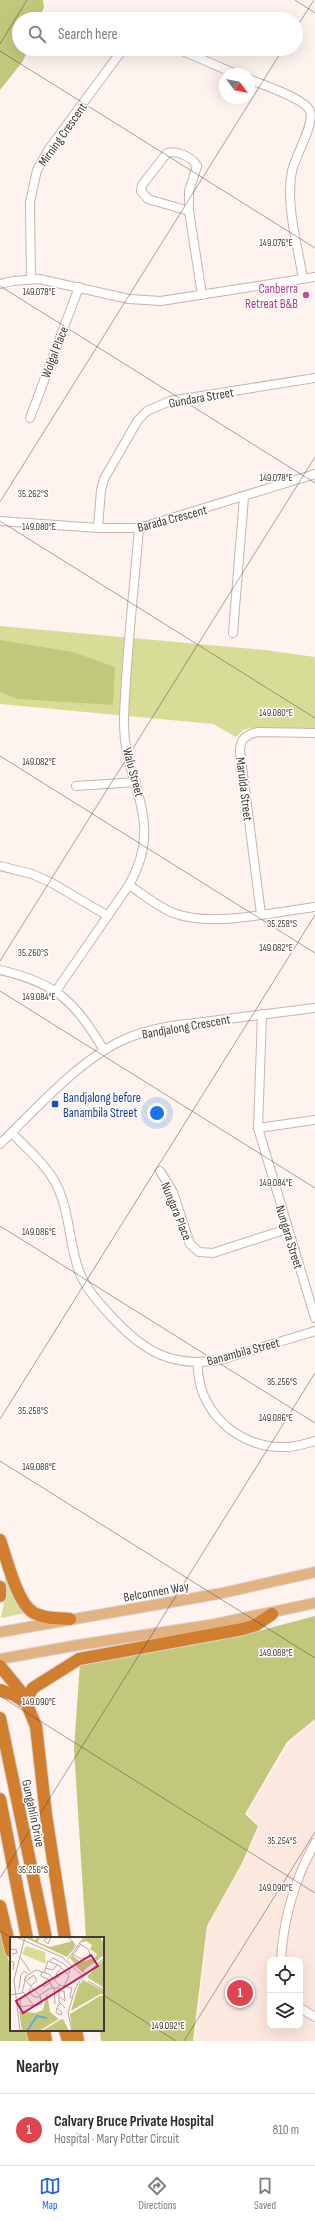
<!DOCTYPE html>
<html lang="en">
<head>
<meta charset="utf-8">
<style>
  body { margin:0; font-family:"Sofia Sans Condensed",sans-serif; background:#f7f7f7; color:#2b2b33 }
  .controls { position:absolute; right:12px; bottom:12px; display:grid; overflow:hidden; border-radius:8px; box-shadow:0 4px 16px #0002 }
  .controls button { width:36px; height:36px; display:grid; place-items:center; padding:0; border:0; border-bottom:1px solid #e1e1e2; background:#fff; color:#2b2b33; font:20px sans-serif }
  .compass { position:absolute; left:219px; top:68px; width:36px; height:36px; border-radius:50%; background:#fff; box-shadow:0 4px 16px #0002; rotate:122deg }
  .you { position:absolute; left:157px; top:1113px; width:14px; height:14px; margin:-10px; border:3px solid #fff; border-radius:50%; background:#1a73e8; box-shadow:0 0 0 6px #1a73e833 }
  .badge { display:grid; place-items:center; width:26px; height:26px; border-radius:50%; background:#2563eb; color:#fff; font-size:13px; font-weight:700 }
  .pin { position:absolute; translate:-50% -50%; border:2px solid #fff; box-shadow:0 1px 4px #0006 }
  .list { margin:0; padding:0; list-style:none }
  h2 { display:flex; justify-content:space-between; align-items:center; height:52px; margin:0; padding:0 16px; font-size:17px }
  h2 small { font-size:13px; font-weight:400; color:#7c7c81 }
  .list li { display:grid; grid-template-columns:26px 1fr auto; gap:12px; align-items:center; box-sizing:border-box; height:72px; padding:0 16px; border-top:1px solid #e1e1e2 }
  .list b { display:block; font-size:15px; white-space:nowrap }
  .list p { margin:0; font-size:13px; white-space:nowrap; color:#7c7c81 }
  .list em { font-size:13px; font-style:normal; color:#7c7c81 }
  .icon { flex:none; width:22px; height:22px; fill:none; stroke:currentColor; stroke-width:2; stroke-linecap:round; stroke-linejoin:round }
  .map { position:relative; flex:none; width:315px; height:2041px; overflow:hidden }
  .search { position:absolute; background:#fff; box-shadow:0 4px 16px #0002; left:12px; right:12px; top:12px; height:44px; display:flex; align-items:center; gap:10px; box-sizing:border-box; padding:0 14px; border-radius:22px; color:#7c7c81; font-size:15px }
  .sheet { height:124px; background:#fff }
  nav { display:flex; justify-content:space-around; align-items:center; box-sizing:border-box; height:56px; border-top:1px solid #e1e1e2; background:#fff; font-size:11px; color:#7c7c81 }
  nav a { display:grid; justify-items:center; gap:2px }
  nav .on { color:#2563eb }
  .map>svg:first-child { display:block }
  .built { fill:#fde8df; fill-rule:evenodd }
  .green { fill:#d7dd96 }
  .forest { fill:#c2c87b }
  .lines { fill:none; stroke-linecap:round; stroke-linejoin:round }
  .minor-casing { stroke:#ccb2a7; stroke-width:10 }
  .major-casing { stroke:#d6d3d2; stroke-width:12 }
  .highway-casing { stroke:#d6d3d2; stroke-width:14 }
  .minor { stroke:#fff; stroke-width:8 }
  .major { stroke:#e3b282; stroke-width:10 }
  .highway { stroke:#d17e2f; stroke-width:12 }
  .ticks { fill:none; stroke:#443934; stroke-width:1; stroke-opacity:0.45 }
  .hotel-dot { fill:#d1479c; stroke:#fff; stroke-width:1.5 }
  .transit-dot { fill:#1a4fb4; stroke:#fff; stroke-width:1.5 }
  .labels { text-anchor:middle; stroke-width:3; stroke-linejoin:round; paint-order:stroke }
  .street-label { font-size:13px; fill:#443934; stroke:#fff }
  .hotel-label { font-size:13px; fill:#b23c85; stroke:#fff; text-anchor:end }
  .transit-label { font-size:13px; fill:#164399; stroke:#fff; text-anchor:start }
  .inset-river { fill:none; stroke:#60a8d7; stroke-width:2 }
  .inset-road { fill:none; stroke:#b4a9a4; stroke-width:1 }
  .view { fill:#c2185b; fill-opacity:0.15; stroke:#c2185b; stroke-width:2 }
  .inset-edge { fill:none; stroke:#443934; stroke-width:2 }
  .ticks-label { font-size:10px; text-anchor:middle; fill:#443934; stroke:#fff; stroke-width:3; stroke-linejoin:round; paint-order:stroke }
</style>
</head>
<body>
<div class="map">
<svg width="315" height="2041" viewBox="0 0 315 2041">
  <rect width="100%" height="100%" fill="#fef3ee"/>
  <path class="built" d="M315,1721V2041H195L208,1926L243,1863L259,1826L247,1813L289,1743ZM270,1960H300V2026H270Z"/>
  <g class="green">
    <path d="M0,626L265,650L315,657V728H252L243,730L236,737L213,724L0,704Z"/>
    <path d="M5,1571L26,1613L1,1618L5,1597Z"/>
  </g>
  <g class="forest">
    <path d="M0,0H43L44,7L39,19H19V49H28L23,61L0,90Z"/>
    <path d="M0,640L73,652L115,667L113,705L18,699L0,692Z"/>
    <path d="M315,1616V1719L287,1742L245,1814L258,1826L242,1863L207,1926L193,2041H101L100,2030H103V1938H86L74,1749L80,1663L244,1635Z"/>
    <path d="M0,1928L11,1970V2030H27L30,2041H0Z"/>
  </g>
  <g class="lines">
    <g class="minor-casing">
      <g id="minor">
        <path d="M178,49L236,74"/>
        <path d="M249,79C262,85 305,98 310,111C315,124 295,156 292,171C285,203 298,247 303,279"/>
        <path d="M189,211V191L197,166C192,157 177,150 167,153L142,185L141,191L148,199L189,211L202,295"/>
        <path d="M31,279L30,202L37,170L49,149L123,49"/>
        <path d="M0,284L13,281L39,279L129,299L161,301L315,277"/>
        <path d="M30,418L79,287"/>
        <path d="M0,521L98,528H139L315,474"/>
        <path d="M98,528L101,490L104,479L138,420L147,411L170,401L315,378"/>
        <path d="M233,633L244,497"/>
        <path d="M76,786L136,782"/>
        <path d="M0,866L32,874L52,883L108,916"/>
        <path d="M129,885C144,895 159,908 176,914C215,927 274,912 315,907"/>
        <path d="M261,914L240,751C240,739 246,735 257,732L315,733"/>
        <path d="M0,970C57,983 74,1001 104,1050"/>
        <path d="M56,991L129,885C167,818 122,783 124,719C126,655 134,591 139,528"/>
        <path d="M262,1014L258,1128L315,1318"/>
        <path d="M258,1128L315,1120"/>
        <path d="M12,1133C27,1149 47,1165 57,1186C70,1213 69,1244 79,1271C86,1289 98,1302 111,1316C143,1351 171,1368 220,1360L315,1331"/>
        <path d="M0,1144C35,1110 77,1062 121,1041C137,1033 154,1029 171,1026L315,1008"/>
        <path d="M160,1171L173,1192L190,1244L199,1252L213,1253L287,1229"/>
        <path d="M198,1363C196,1409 236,1447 282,1447C293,1448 304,1444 315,1441"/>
        <path d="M281,1960C283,1920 295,1878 315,1843"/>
        <path d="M300,2008L315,2017"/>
      </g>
    </g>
    <g class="major-casing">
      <g id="major">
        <path d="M0,1632L223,1593L315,1572"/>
        <path d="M0,1659L78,1645L210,1625L315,1603"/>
      </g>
    </g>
    <g class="highway-casing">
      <g id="highway">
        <path d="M0,1540C7,1559 17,1604 34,1613C45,1619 58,1618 70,1619"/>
        <path d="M0,1587V1596"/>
        <path d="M0,1666L22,1693L36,1726L46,1815L65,1938"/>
        <path d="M0,1690L14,1695L26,1703"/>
        <path d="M28,1705V1696L33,1688L79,1659L243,1629L256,1625L272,1614"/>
        <path d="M0,1718L46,1938"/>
        <path d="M0,1799L27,1938"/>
        <path d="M0,1906L11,1951"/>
        <path d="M32,2030L35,2041"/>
        <path d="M44,2030L46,2041"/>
        <path d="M65,2030L68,2041"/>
        <path d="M76,2030L78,2041"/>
      </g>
    </g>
    <use href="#minor" class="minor"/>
    <use href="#major" class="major"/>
    <use href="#highway" class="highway"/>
  </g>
  <path class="ticks" d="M295,0L315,13M296,28L314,0M0,44L27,0M0,51L315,248M0,286L315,483M0,502L283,49M0,521L315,718M0,756L315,953M0,961L315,457M0,991L315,1188M0,1226L315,1423M0,1419L315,915M0,1461L315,1658M0,1696L315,1893M0,1878L315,1373M0,1931L12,1938M103,1995L176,2041M184,2041L315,1832"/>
  <circle class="hotel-dot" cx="306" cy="295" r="4"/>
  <rect class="transit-dot" x="51" y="1100" width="8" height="8" rx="2"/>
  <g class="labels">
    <g class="street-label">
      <text transform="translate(62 134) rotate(-55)" y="5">Mirning Crescent</text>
      <text transform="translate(54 352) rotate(-69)" y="5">Wolgal Place</text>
      <text transform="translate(201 397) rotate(-10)" y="5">Gundara Street</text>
      <text transform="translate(172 518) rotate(-15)" y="5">Barada Crescent</text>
      <text transform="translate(134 772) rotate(75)" y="5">Walu Street</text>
      <text transform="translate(245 789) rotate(83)" y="5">Marulda Street</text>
      <text transform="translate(186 1026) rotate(-10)" y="5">Bandjalong Crescent</text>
      <text transform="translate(177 1211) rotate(68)" y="5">Nungara Place</text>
      <text transform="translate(290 1237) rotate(73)" y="5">Nungara Street</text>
      <text transform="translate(243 1351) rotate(-15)" y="5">Banambila Street</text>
      <text transform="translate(156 1591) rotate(-10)" y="5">Belconnen Way</text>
      <text transform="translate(34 1813) rotate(78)" y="5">Gungahlin Drive</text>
    </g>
    <g class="hotel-label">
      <text x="298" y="293">Canberra<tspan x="298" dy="15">Retreat B&amp;B</tspan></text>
    </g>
    <g class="transit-label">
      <text x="63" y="1102">Bandjalong before<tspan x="63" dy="15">Banambila Street</tspan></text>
    </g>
  </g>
  <g transform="translate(10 1937)">
    <rect width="94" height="94" fill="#fef3ee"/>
    <path d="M16,9L35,15L36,27L12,17Z" fill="#d7dd96"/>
    <path d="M21,0L24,3L30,0L28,5L40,10L63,4L65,10L57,20L16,1ZM75,0H90L94,7V18L72,35L60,21L62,18L70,25L85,21L87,17L80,12L82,8L76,4L71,6ZM94,22V51L77,40ZM73,43L94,54V57H90L61,74L68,50ZM37,55L40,75L49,82L29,94H12L9,74L25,76L33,73ZM90,59H94V94H62L60,77ZM53,82L59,94H32L50,83Z" fill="#c2c87b"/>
    <path class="inset-river" d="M17,94L27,79L37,81"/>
    <path class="inset-road" d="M6,0L52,20L74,40M39,0L34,3L38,7L41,0M58,0L67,10M1,12L7,13V16L2,17M62,17L71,22L80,20L79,13L69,6M63,18L71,7M10,20L20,34M58,22L74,0M0,24L4,25L3,33M40,25L43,21L54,27L60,33L59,37M66,29L77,38M35,31L43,33L47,28M32,34L31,39L38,42L43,51M34,36L38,24L50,29L59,39L54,49M49,41L46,37L51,31M38,42L33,47L34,50L41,45M17,43L24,38L27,44L20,49M44,43L55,34M78,44L94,53M49,48V65L55,71M21,51L19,54L24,60H30M44,51L45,67M9,52L11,38L14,34L17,37M49,54H54L55,64L50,60M13,55L24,69L32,67L30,59L14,42M0,58L12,56L16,39L26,33L39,37L49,48L62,51L60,60L63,61M17,58L10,62L11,70L23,68M30,58L41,51H48M47,71L46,76L51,78L52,75L47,71L50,66M10,94L4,43L15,0M62,94L58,76L65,52L71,42L94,21"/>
    <path class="view" d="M81,18L88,29L13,76L6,64Z"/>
    <rect width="94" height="94" class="inset-edge"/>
  </g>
  <g class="ticks-label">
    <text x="276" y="246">149.076°E</text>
    <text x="39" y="295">149.078°E</text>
    <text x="276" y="481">149.078°E</text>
    <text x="33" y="497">35.262°S</text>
    <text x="39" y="530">149.080°E</text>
    <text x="276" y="716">149.080°E</text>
    <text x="39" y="765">149.082°E</text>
    <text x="282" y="927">35.258°S</text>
    <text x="276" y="951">149.082°E</text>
    <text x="33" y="956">35.260°S</text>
    <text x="39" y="1000">149.084°E</text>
    <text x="276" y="1186">149.084°E</text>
    <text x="39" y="1235">149.086°E</text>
    <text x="282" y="1385">35.256°S</text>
    <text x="33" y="1414">35.258°S</text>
    <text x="276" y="1421">149.086°E</text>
    <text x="39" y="1470">149.088°E</text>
    <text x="276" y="1656">149.088°E</text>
    <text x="39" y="1705">149.090°E</text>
    <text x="282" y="1844">35.254°S</text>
    <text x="33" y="1873">35.256°S</text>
    <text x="276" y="1891">149.090°E</text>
    <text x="168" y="2029">149.092°E</text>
  </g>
</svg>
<div class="controls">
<button><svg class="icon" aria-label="locate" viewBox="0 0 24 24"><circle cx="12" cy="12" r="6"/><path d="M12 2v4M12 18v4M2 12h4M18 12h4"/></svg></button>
<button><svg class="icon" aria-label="layers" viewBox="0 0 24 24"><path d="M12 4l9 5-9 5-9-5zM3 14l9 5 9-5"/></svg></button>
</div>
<svg class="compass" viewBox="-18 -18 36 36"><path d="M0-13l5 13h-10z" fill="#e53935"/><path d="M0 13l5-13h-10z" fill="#7c7c81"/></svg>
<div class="you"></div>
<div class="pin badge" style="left:240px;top:1993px;background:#e0444e">1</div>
<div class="search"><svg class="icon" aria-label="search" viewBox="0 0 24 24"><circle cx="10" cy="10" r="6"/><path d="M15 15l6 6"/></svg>Search here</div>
</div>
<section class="sheet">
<h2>Nearby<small></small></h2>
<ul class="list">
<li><span class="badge" style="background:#e0444e">1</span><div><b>Calvary Bruce Private Hospital</b><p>Hospital · Mary Potter Circuit</p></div><em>810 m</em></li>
</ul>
</section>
<nav>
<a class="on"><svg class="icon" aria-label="map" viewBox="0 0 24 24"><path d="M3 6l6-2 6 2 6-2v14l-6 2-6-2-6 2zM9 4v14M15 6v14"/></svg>Map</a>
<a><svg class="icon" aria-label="directions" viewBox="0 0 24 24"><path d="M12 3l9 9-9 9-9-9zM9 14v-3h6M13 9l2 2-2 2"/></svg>Directions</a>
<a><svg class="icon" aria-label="saved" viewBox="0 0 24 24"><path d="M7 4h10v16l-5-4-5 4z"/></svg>Saved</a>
</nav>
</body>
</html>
